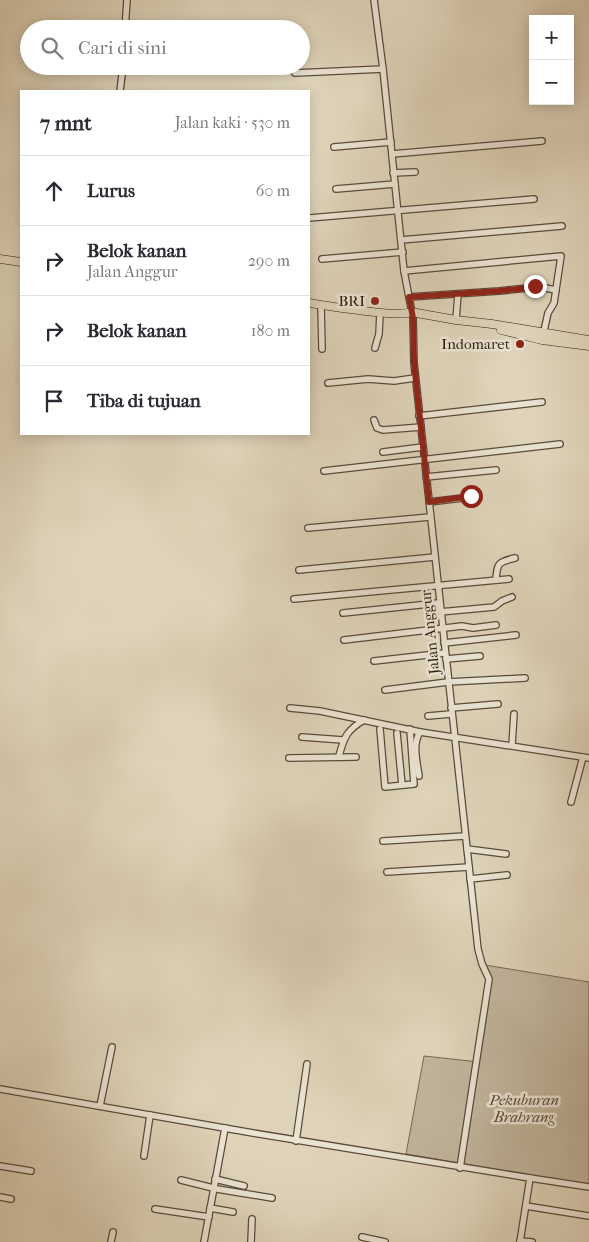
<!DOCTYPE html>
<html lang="id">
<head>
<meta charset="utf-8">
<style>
  body { margin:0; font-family:"IM FELL French Canon",serif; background:#f7f7f7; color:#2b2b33 }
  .controls { position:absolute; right:15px; top:15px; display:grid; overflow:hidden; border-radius:0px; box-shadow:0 2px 12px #0003 }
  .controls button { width:45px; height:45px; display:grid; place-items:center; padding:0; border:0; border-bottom:1px solid #e1e1e2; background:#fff; color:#2b2b33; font:25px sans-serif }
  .stop { position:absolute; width:15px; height:15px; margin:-11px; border:4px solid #8f2418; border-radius:50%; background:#fff }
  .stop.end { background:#8f2418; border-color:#fff; box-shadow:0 1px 5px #0008 }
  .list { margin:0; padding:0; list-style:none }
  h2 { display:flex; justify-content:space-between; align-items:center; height:65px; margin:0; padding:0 20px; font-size:21px }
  h2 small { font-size:16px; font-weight:400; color:#7c7c81 }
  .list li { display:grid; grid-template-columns:32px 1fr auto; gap:15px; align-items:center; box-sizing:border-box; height:70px; padding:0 20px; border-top:1px solid #e1e1e2 }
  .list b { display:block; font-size:19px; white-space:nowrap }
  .list p { margin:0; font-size:16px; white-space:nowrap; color:#7c7c81 }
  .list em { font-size:16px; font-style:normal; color:#7c7c81 }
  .icon { flex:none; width:28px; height:28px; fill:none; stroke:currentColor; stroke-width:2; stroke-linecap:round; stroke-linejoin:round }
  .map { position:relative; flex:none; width:589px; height:1242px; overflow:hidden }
  .search { position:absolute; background:#fff; box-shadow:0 2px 12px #0003; left:20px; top:20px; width:290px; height:55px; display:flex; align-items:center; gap:12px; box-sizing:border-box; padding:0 18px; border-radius:28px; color:#7c7c81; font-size:19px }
  .panel { position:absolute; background:#fff; box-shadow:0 2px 12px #0003; left:20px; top:90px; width:290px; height:345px; border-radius:0px }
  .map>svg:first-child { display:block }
  .green { fill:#c1b59d; stroke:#766956 }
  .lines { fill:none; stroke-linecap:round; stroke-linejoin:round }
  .minor-casing { stroke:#594b3a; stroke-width:8 }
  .major-casing { stroke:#2c1d10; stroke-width:9 }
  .minor { stroke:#eae3d2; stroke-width:5.5 }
  .major { stroke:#dfd4ba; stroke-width:8 }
  .route { stroke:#8f2418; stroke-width:6 }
  .poi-dot { fill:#8f2418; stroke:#eae3d2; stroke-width:2 }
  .labels { text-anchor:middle; stroke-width:5; stroke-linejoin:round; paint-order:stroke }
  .poi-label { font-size:15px; fill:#2c1d10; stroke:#eae3d2; text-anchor:end }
  .street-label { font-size:15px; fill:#2c1d10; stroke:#eae3d2 }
  .park-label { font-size:15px; font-style:italic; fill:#594b3a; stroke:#eae3d2 }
</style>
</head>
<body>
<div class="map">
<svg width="589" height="1242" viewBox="0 0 589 1242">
  <rect width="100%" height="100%" fill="#dfd4ba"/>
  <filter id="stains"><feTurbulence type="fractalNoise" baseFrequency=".004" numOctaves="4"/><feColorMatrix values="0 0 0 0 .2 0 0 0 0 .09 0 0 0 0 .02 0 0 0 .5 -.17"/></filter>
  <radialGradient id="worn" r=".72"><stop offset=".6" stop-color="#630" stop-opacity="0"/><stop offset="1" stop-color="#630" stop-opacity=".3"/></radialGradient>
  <path class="green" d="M485,965L589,982V1185L406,1154L424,1056L479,1062L491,983Z"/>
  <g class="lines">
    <g class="minor-casing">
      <g id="minor">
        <path d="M374,0L383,69L404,271L413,318L414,363L478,949L482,964L489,979L460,1168"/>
        <path d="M125,29L127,0"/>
        <path d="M295,73L383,69"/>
        <path d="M120,91L123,66"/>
        <path d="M334,147L391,142"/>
        <path d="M392,154L542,141"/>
        <path d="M393,173L415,172"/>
        <path d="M336,189L395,184"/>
        <path d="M309,218L534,199"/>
        <path d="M401,240L562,226"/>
        <path d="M322,259L403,252"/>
        <path d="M404,271L561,256L554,303L548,313L543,335"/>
        <path d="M409,297L499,291L528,288L535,286L556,290"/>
        <path d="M321,305L322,349"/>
        <path d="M456,320L458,294"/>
        <path d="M375,348L379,334L380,313"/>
        <path d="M328,383L368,379L394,381L415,378"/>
        <path d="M419,416L542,402"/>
        <path d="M374,420L377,428L383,430L421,427"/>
        <path d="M383,452L423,447"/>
        <path d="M324,471L560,444"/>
        <path d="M426,477L496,470"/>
        <path d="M429,502L471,497"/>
        <path d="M308,528L430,517"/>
        <path d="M299,570L435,557"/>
        <path d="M496,580C497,563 498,562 515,558"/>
        <path d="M294,599L509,579"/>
        <path d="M440,612L494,607L502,601L512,597"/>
        <path d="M343,613L439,603"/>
        <path d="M344,640L462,626L473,628L496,625"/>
        <path d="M444,643L516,635"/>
        <path d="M446,659L480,656"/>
        <path d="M374,661L445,653"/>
        <path d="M385,690L448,682L525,678"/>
        <path d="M290,708L320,711L420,732L589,758"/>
        <path d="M451,708L498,704"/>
        <path d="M428,716L451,714"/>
        <path d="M380,729L385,787L414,784L410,729"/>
        <path d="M397,733L402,785"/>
        <path d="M302,737L343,740"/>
        <path d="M512,745L514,714"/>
        <path d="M339,756C344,737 347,730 364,720"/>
        <path d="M289,758L356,757"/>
        <path d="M419,776C417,761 412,745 420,732"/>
        <path d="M571,802L583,757"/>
        <path d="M383,841L465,836"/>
        <path d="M467,849L506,854"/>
        <path d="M387,872L469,867"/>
        <path d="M470,879L507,875"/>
        <path d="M0,1089L253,1133L530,1178L520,1242"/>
        <path d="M100,1106L112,1047"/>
        <path d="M296,1141L307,1064"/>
        <path d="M144,1156L150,1115"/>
        <path d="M0,1166L31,1171"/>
        <path d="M530,1178L589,1187"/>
        <path d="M215,1179L244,1186"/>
        <path d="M181,1180L217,1189L272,1198"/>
        <path d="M0,1197L11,1199"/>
        <path d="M526,1206L589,1216"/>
        <path d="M210,1208L233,1212"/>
        <path d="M155,1209L209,1217"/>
        <path d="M362,1237L385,1242"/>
        <path d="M520,1241L532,1242"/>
        <path d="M111,1242L113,1232"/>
        <path d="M204,1242L225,1128"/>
        <path d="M251,1242L252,1219"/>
      </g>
    </g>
    <g class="major-casing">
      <g id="major">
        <path d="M0,259L21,262"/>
        <path d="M309,303C328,306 398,318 411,312L456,320L492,324L589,340"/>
        <path d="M501,330L542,340L589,346"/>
      </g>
    </g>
    <use href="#minor" class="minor"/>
    <use href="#major" class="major"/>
  </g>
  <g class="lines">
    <path class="route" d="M471,496L429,502L414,363L413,318L409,297L499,291L528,288L535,286"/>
  </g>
  <g class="poi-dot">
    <circle cx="375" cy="301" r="5"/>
    <circle cx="520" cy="344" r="5"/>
  </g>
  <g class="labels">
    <g class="poi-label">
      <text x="365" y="306">BRI</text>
      <text x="510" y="349">Indomaret</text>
    </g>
    <g class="street-label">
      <text transform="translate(430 632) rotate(-96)" y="5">Jalan Anggur</text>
    </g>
    <g class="park-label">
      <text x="524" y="1105">Pekuburan<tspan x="524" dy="17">Brahrang</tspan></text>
    </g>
  </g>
  <rect width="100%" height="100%" filter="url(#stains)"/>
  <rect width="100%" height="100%" fill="url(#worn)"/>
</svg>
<div class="controls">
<button>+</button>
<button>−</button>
</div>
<div class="stop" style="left:471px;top:496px"></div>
<div class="stop end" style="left:535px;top:286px"></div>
<div class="search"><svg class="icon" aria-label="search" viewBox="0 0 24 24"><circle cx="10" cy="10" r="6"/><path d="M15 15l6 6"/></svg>Cari di sini</div>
<section class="panel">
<h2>7 mnt<small>Jalan kaki · 530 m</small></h2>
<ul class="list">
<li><svg class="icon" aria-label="ahead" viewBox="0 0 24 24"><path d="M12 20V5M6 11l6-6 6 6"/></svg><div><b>Lurus</b></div><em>60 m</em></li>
<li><svg class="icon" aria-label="right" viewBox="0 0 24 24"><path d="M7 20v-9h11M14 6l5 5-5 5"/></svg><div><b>Belok kanan</b><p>Jalan Anggur</p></div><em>290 m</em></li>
<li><svg class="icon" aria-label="right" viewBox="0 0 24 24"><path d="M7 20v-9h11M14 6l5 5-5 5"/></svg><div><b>Belok kanan</b></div><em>180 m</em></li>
<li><svg class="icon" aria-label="arrive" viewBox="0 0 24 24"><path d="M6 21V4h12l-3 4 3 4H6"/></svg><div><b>Tiba di tujuan</b></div></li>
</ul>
</section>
</div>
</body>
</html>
